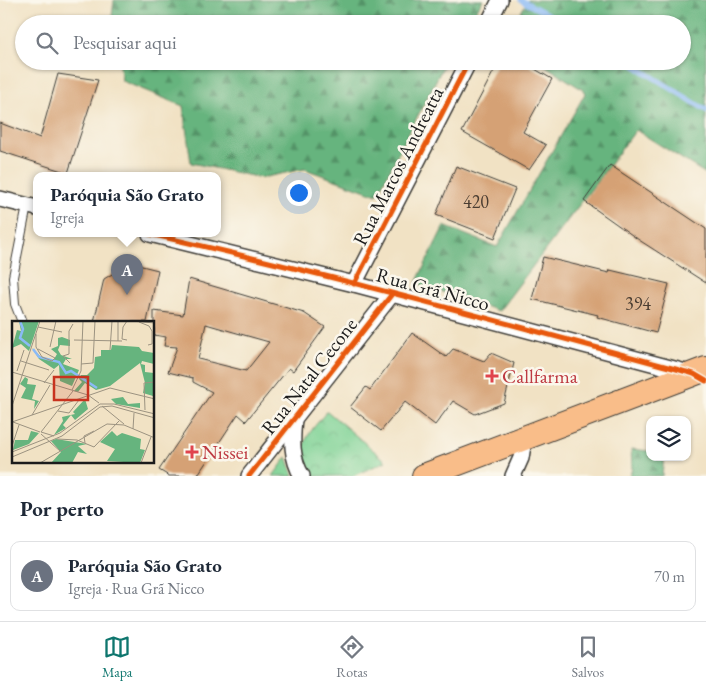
<!DOCTYPE html>
<html lang="pt">
<head>
<meta charset="utf-8">
<style>
  body { margin:0; font-family:"EB Garamond",serif; background:#f6f6f7; color:#1f2937 }
  .controls { position:absolute; right:15px; bottom:15px; display:grid; overflow:hidden; border-radius:10px; box-shadow:0 1px 4px #0004 }
  .controls button { width:45px; height:45px; display:grid; place-items:center; padding:0; border:0; border-bottom:1px solid #e0e1e3; background:#fff; color:#1f2937; font:25px sans-serif }
  .you { position:absolute; left:298px; top:192px; width:18px; height:18px; margin:-12px; border:4px solid #fff; border-radius:50%; background:#1a73e8; box-shadow:0 0 0 8px #1a73e833 }
  .badge { display:grid; place-items:center; width:32px; height:32px; border-radius:50%; background:#0f766e; color:#fff; font-size:16px; font-weight:700 }
  .pin { position:absolute; translate:-50% -41px; filter:drop-shadow(0 1px 2px #0008) }
  .pin::after { content:''; position:absolute; top:26px; width:18px; height:15px; background:inherit; clip-path:polygon(0 0,100% 0,50% 100%) }
  .popup { position:absolute; left:33px; top:172px; width:188px; height:65px; box-sizing:border-box; display:grid; place-content:center; border-radius:10px; background:#fff; filter:drop-shadow(0 1px 4px #0005); font-size:16px; white-space:nowrap; color:#747a83 }
  .popup b { font-size:19px; color:#1f2937 }
  .popup::after { content:''; position:absolute; left:50%; top:100%; margin-left:-10px; border:10px solid transparent; border-top-color:#fff }
  .list { margin:0; padding:0; list-style:none }
  h2 { display:flex; justify-content:space-between; align-items:center; height:65px; margin:0; padding:0 20px; font-size:21px }
  h2 small { font-size:16px; font-weight:400; color:#747a83 }
  .list li { display:grid; grid-template-columns:32px 1fr auto; gap:15px; align-items:center; box-sizing:border-box; height:70px; margin:0 10px 10px; padding:0 10px; border:1px solid #e0e1e3; border-radius:10px }
  .list b { display:block; font-size:19px; white-space:nowrap }
  .list p { margin:0; font-size:16px; white-space:nowrap; color:#747a83 }
  .list em { font-size:16px; font-style:normal; color:#747a83 }
  .icon { flex:none; width:28px; height:28px; fill:none; stroke:currentColor; stroke-width:2; stroke-linecap:round; stroke-linejoin:round }
  .map { position:relative; flex:none; width:706px; height:476px; overflow:hidden }
  .search { position:absolute; background:#fff; box-shadow:0 1px 4px #0004; left:15px; right:15px; top:15px; height:55px; display:flex; align-items:center; gap:12px; box-sizing:border-box; padding:0 18px; border-radius:28px; color:#747a83; font-size:19px }
  .sheet { height:145px; background:#fff }
  nav { display:flex; justify-content:space-around; align-items:center; box-sizing:border-box; height:70px; border-top:1px solid #e0e1e3; background:#fff; font-size:14px; color:#747a83 }
  nav a { display:grid; justify-items:center; gap:2px }
  nav .on { color:#0f766e }
  .map>svg:first-child { display:block }
  .forest { fill:url(#forest-firs); stroke:#41684d }
  .park { fill:url(#park-crowns); stroke:#4d7758 }
  .lines { fill:none; stroke-linecap:round; stroke-linejoin:round }
  .stream { stroke:#8abaf6; stroke-width:5.5 }
  .building { fill:#d5a175; fill-rule:evenodd }
  .lane-casing { stroke:#3c3a35; stroke-width:10 }
  .street-casing { stroke:#3c3a35; stroke-width:18 }
  .primary-casing { stroke:#3c3a35; stroke-width:26 }
  .lane { stroke:#fff; stroke-width:8 }
  .street { stroke:#fff; stroke-width:15 }
  .primary { stroke:#f9bd89; stroke-width:24 }
  .cycleway-casing { stroke:#fbf7ec; stroke-width:8 }
  .cycleway { stroke:#e8590c; stroke-width:5 }
  .health-dot { fill:#e0444e; stroke:#fbf7ec; stroke-width:2 }
  .labels { text-anchor:middle; stroke-width:5; stroke-linejoin:round; paint-order:stroke }
  .number-label { font-size:18px; fill:#4a3d32 }
  .street-label { font-size:20px; fill:#1c1c1c; stroke:#fbf7ec }
  .health-label { font-size:20px; fill:#be3a42; stroke:#fbf7ec; text-anchor:start }
  .inset-river { fill:none; stroke:#8abaf6; stroke-width:2.5 }
  .inset-road { fill:none; stroke:#9c9381; stroke-width:1 }
  .view { fill:#c8321e; fill-opacity:0.15; stroke:#c8321e; stroke-width:2.5 }
  .inset-edge { fill:none; stroke:#1c1c1c; stroke-width:2.5 }
</style>
</head>
<body>
<div class="map">
<svg width="706" height="476" viewBox="0 0 706 476">
  <defs>
    <pattern id="forest-firs" width="22" height="20" patternUnits="userSpaceOnUse" patternTransform="scale(1.25)"><rect width="22" height="20" fill="#66b47e"/><path d="M5 1l3.5 6h-7zM16 11l3.5 6h-7z" fill="#539266"/></pattern>
    <pattern id="park-crowns" width="20" height="18" patternUnits="userSpaceOnUse" patternTransform="scale(1.25)"><rect width="20" height="18" fill="#7ed294"/><path d="M2 6a3 3 0 1 1 6 0M12 15a3 3 0 1 1 6 0" fill="none" stroke="#6cb47f"/></pattern>
  </defs>
  <rect width="100%" height="100%" fill="#fbf7ec"/>
  <filter id="ink" filterUnits="userSpaceOnUse"><feTurbulence type="fractalNoise" baseFrequency=".02" numOctaves="2"/><feDisplacementMap in="SourceGraphic" scale="10" xChannelSelector="R" yChannelSelector="G"/><feConvolveMatrix kernelMatrix="1 2 1 2 8 2 1 2 1" color-interpolation-filters="sRGB"/></filter>
  <filter id="wash" filterUnits="userSpaceOnUse"><feTurbulence type="fractalNoise" baseFrequency=".0096" numOctaves="4" result="noise"/><feDisplacementMap in="SourceGraphic" scale="20" xChannelSelector="R" yChannelSelector="G"/><feGaussianBlur stdDeviation="1.12" result="paint"/><feColorMatrix in="noise" values="0 0 0 0 0 0 0 0 0 0 0 0 0 0 0 0 0 1.4 0 .05"/><feComposite in="paint" operator="in"/></filter>
  <g filter="url(#wash)">
    <rect width="100%" height="100%" fill="#f1e2c4"/>
    <g class="forest">
      <path d="M114,0H483L468,24H113L112,16Z"/>
      <path d="M528,0H706V174L636,130L499,311L416,283L444,226L497,247L586,92L538,61H682V24H514Z"/>
      <path d="M119,61H446L377,195L305,169L261,178L191,163L183,106L122,81Z"/>
      <path d="M631,449L650,451V457H664L662,476H629L632,469Z"/>
    </g>
    <g class="park">
      <path d="M327,411L386,461L353,476H315C291,448 309,434 327,411Z"/>
      <path d="M287,457L294,476H273Z"/>
    </g>
    <g class="lines">
      <g class="stream">
        <path d="M521,0L565,24"/>
        <path d="M627,61L706,110"/>
      </g>
    </g>
    <g id="blocks">
      <g class="building">
        <path d="M499,61H521L552,79L523,132L546,145L529,170L462,132Z"/>
        <path d="M58,74L98,80L68,173L0,151V123L40,138Z"/>
        <path d="M610,165L706,229V283L639,240L584,201Z"/>
        <path d="M456,166L515,189L495,238L436,215Z"/>
        <path d="M543,257L609,273L610,270L669,284L656,333L597,317L598,315L532,299Z"/>
        <path d="M130,263L158,270L147,322H94L104,279Z"/>
        <path d="M189,279L304,313L325,327L293,371L289,368L246,421L238,414L197,476H169L159,470L212,392L193,382V378L168,372L177,347L164,346L166,337L154,335V311L183,315ZM206,324L237,333L269,342L246,371L198,359Z"/>
        <path d="M412,333L446,357L453,349L484,361L491,353L514,363L504,403L475,414L453,401L435,425L405,402L381,431L350,407L366,387L370,390Z"/>
      </g>
    </g>
  </g>
  <g filter="url(#ink)">
    <use href="#blocks" fill-opacity="0" stroke="#3c3a35" stroke-width="1"/>
    <g class="lines">
      <g class="lane-casing">
        <path id="lane" d="M22,322L15,304L13,277L27,206"/>
      </g>
      <g class="street-casing">
        <g id="street">
          <path d="M488,24L500,0"/>
          <path d="M0,199L37,208"/>
          <path d="M150,234L354,284L693,374"/>
          <path d="M354,284L469,61"/>
          <path d="M294,419C292,440 291,458 302,476"/>
          <path d="M249,476L392,294"/>
          <path d="M513,476L521,458L524,439"/>
        </g>
      </g>
      <g class="primary-casing">
        <path id="primary" d="M424,476L706,369"/>
      </g>
      <use href="#lane" class="lane"/>
      <use href="#street" class="street"/>
      <use href="#primary" class="primary"/>
      <g class="cycleway-casing">
        <g id="cycleway">
          <path d="M150,234C332,275 513,325 694,374L706,381"/>
          <path d="M354,284L469,61"/>
          <path d="M249,476L392,294"/>
        </g>
      </g>
      <use href="#cycleway" class="cycleway"/>
    </g>
  </g>
  <g class="health-dot">
    <path d="M489.5 368.5h5v5h5v5h-5v5h-5v-5h-5v-5h5z"/>
    <path d="M189.5 444.5h5v5h5v5h-5v5h-5v-5h-5v-5h5z"/>
  </g>
  <g class="labels">
    <g class="number-label">
      <text x="476" y="208">420</text>
      <text x="638" y="310">394</text>
    </g>
    <g class="street-label">
      <text transform="translate(398 166) rotate(-63)" y="7">Rua Marcos Andreatta</text>
      <text transform="translate(433 289) rotate(15)" y="7">Rua Grã Nicco</text>
      <text transform="translate(309 376) rotate(-52)" y="7">Rua Natal Cecone</text>
    </g>
    <g class="health-label">
      <text x="502" y="383">Callfarma</text>
      <text x="202" y="459">Nissei</text>
    </g>
  </g>
  <g transform="translate(12 321)">
    <rect width="142" height="142" fill="#f1e2c4"/>
    <path d="M7,0H27L17,30L9,23L0,27L5,9L9,10ZM50,16L58,19V25L48,24L46,29L49,34L60,38H54L51,43L67,49L60,65L48,60L47,44L42,48L27,38L20,27L30,37L41,40L45,33L39,28L46,25V17ZM100,24L127,26L130,30L142,32V43L130,40L129,43L133,44V51L142,52L141,75L131,72L133,62L128,42L98,65L84,69L73,62L66,71L62,70L70,61L67,58L69,54H75L82,47L83,36L89,35V29H99ZM13,56L16,58L15,63L24,64L20,78L27,80L22,88L23,80L9,77L14,67L8,63ZM111,76L116,83L128,82V87L104,83L99,78ZM73,78L76,88L63,99L59,94L51,104L54,107L42,114L51,100L50,96L63,93L61,91ZM19,110L27,112L17,123L1,129L3,119H16ZM100,110L105,115L110,112L129,118L128,128L133,129L128,142L95,140L103,128L88,121ZM44,118L75,123L66,125L75,133L66,131L60,142H39L49,131L39,120Z" fill="#66b47e"/>
    <path class="inset-river" d="M8,0L11,8L8,17L18,25M21,28L27,36L47,41L54,52L59,50L85,67"/>
    <path class="inset-road" d="M119,0L143,2M127,1L137,5L140,10V23L136,24M26,6L50,11M24,13V26L30,36L40,40L43,37L26,28M62,19L110,20M115,19L110,18L111,6L115,0M106,20V0M38,26L44,0M98,29L100,0M9,40L37,49M58,42L51,35L57,33V10L61,3M69,43L81,42L83,0M5,50L12,29M0,51L76,74L87,82M32,62L42,49M60,69L69,50L71,0M0,85L28,0M90,85L112,103M133,89L132,62L143,61M46,90L57,92L67,79M20,94L38,64M0,101L98,67L143,78M1,101L28,111M121,108L122,92M29,113L48,130M42,115L29,111L61,70M45,118L65,119L82,126L107,100M73,122L72,115L82,110M0,131L48,112L88,83H102L143,93M0,136L50,115L88,86L100,85L143,97M0,142V125L7,104M28,142L95,103L112,104L143,117M129,142L139,116"/>
    <path class="view" d="M42,56H76V79H42Z"/>
    <rect width="142" height="142" class="inset-edge"/>
  </g>
</svg>
<div class="controls">
<button><svg class="icon" aria-label="layers" viewBox="0 0 24 24"><path d="M12 4l9 5-9 5-9-5zM3 14l9 5 9-5"/></svg></button>
</div>
<div class="you"></div>
<div class="pin badge" style="left:127px;top:295px;background:#6b7280">A</div>
<div class="popup"><b>Paróquia São Grato</b>Igreja</div>
<div class="search"><svg class="icon" aria-label="search" viewBox="0 0 24 24"><circle cx="10" cy="10" r="6"/><path d="M15 15l6 6"/></svg>Pesquisar aqui</div>
</div>
<section class="sheet">
<h2>Por perto<small></small></h2>
<ul class="list">
<li><span class="badge" style="background:#6b7280">A</span><div><b>Paróquia São Grato</b><p>Igreja · Rua Grã Nicco</p></div><em>70 m</em></li>
</ul>
</section>
<nav>
<a class="on"><svg class="icon" aria-label="map" viewBox="0 0 24 24"><path d="M3 6l6-2 6 2 6-2v14l-6 2-6-2-6 2zM9 4v14M15 6v14"/></svg>Mapa</a>
<a><svg class="icon" aria-label="directions" viewBox="0 0 24 24"><path d="M12 3l9 9-9 9-9-9zM9 14v-3h6M13 9l2 2-2 2"/></svg>Rotas</a>
<a><svg class="icon" aria-label="saved" viewBox="0 0 24 24"><path d="M7 4h10v16l-5-4-5 4z"/></svg>Salvos</a>
</nav>
</body>
</html>
